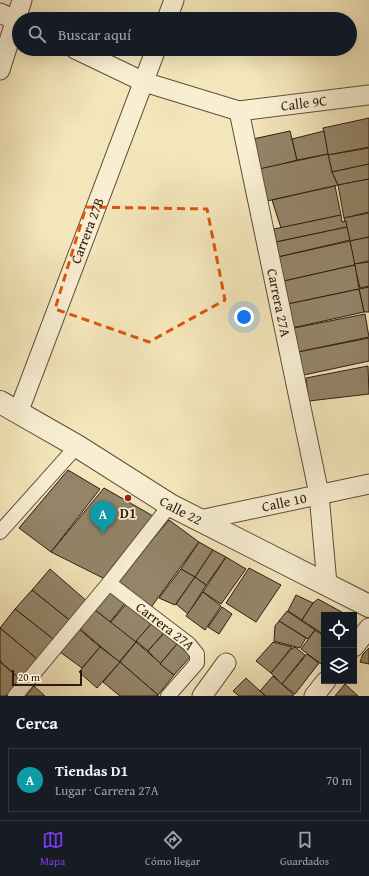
<!DOCTYPE html>
<html lang="es">
<head>
<meta charset="utf-8">
<style>
  body { margin:0; font-family:"Gentium Book Plus",serif; background:#20242c; color:#f1f3f6 }
  .controls { position:absolute; right:12px; bottom:12px; display:grid; overflow:hidden; border-radius:0px; box-shadow:0 4px 16px #0002 }
  .controls button { width:36px; height:36px; display:grid; place-items:center; padding:0; border:0; border-bottom:1px solid #363941; background:#171b24; color:#f1f3f6; font:20px sans-serif }
  .scale { position:absolute; left:12px; bottom:10px; width:70px; box-sizing:border-box; padding-left:4px; border:2px solid #2d1b10; border-top:0; font-size:11px; line-height:14px; white-space:nowrap; color:#2d1b10; -webkit-text-stroke:3px #f8efd3; paint-order:stroke }
  .you { position:absolute; left:244px; top:317px; width:14px; height:14px; margin:-10px; border:3px solid #fff; border-radius:50%; background:#1a73e8; box-shadow:0 0 0 6px #1a73e833 }
  .badge { display:grid; place-items:center; width:26px; height:26px; border-radius:50%; background:#7c3aed; color:#fff; font-size:13px; font-weight:700 }
  .pin { position:absolute; translate:-50% -33px; filter:drop-shadow(0 1px 2px #0008) }
  .pin::after { content:''; position:absolute; top:21px; width:14px; height:12px; background:inherit; clip-path:polygon(0 0,100% 0,50% 100%) }
  .list { margin:0; padding:0; list-style:none }
  h2 { display:flex; justify-content:space-between; align-items:center; height:52px; margin:0; padding:0 16px; font-size:17px }
  h2 small { font-size:13px; font-weight:400; color:#9ea1a6 }
  .list li { display:grid; grid-template-columns:26px 1fr auto; gap:12px; align-items:center; box-sizing:border-box; height:64px; margin:0 8px 8px; padding:0 8px; border:1px solid #363941; border-radius:0px }
  .list b { display:block; font-size:15px; white-space:nowrap }
  .list p { margin:0; font-size:13px; white-space:nowrap; color:#9ea1a6 }
  .list em { font-size:13px; font-style:normal; color:#9ea1a6 }
  .icon { flex:none; width:22px; height:22px; fill:none; stroke:currentColor; stroke-width:2; stroke-linecap:round; stroke-linejoin:round }
  .map { position:relative; flex:none; width:369px; height:696px; overflow:hidden }
  .search { position:absolute; background:#171b24; box-shadow:0 4px 16px #0002; left:12px; right:12px; top:12px; height:44px; display:flex; align-items:center; gap:10px; box-sizing:border-box; padding:0 14px; border-radius:22px; color:#9ea1a6; font-size:15px }
  .sheet { height:124px; background:#171b24 }
  nav { display:flex; justify-content:space-around; align-items:center; box-sizing:border-box; height:56px; border-top:1px solid #363941; background:#171b24; font-size:11px; color:#9ea1a6 }
  nav a { display:grid; justify-items:center; gap:2px }
  nav .on { color:#7c3aed }
  .map>svg:first-child { display:block }
  .building { fill:#948569; stroke:#2d1b10 }
  .lines { fill:none; stroke-linecap:round; stroke-linejoin:round }
  .pedestrian-casing { stroke:#5f4e3b; stroke-width:16 }
  .minor-casing { stroke:#5f4e3b; stroke-width:21 }
  .tertiary-casing { stroke:#5f4e3b; stroke-width:24 }
  .pedestrian { stroke:#f8efd3; stroke-width:14 }
  .minor { stroke:#f8efd3; stroke-width:19 }
  .tertiary { stroke:#f8efd3; stroke-width:22 }
  .marked { fill:none; stroke:#df560c; stroke-width:3; stroke-dasharray:8 5; stroke-linejoin:round }
  .poi-dot { fill:#8f2418; stroke:#f8efd3; stroke-width:1.5 }
  .labels { text-anchor:middle; stroke-width:3.5; stroke-linejoin:round; paint-order:stroke }
  .street-label { font-size:14px; fill:#2d1b10; stroke:#f8efd3 }
  .poi-label { font-size:14px; font-weight:bold; fill:#2d1b10; stroke:#f8efd3 }
</style>
</head>
<body>
<div class="map">
<svg width="369" height="696" viewBox="0 0 369 696">
  <rect width="100%" height="100%" fill="#f4e6bb"/>
  <filter id="stains"><feTurbulence type="fractalNoise" baseFrequency=".005" numOctaves="4"/><feColorMatrix values="0 0 0 0 .2 0 0 0 0 .09 0 0 0 0 .02 0 0 0 .5 -.17"/></filter>
  <radialGradient id="worn" r=".72"><stop offset=".6" stop-color="#630" stop-opacity="0"/><stop offset="1" stop-color="#630" stop-opacity=".3"/></radialGradient>
  <g class="building">
    <path d="M369,118V147L328,155L323,128Z"/>
    <path d="M290,131L297,160L260,170L253,139Z"/>
    <path d="M324,131L328,154L297,160L292,139Z"/>
    <path d="M369,148V164L332,172L328,155Z"/>
    <path d="M328,154L332,172L338,185L267,201L259,169Z"/>
    <path d="M369,164V179L338,185L332,172Z"/>
    <path d="M369,179V212L344,218L338,185Z"/>
    <path d="M335,186L341,215L281,228L272,200Z"/>
    <path d="M369,213V237L350,241L344,218Z"/>
    <path d="M341,215L342,222L346,221L347,227L276,242L274,229Z"/>
    <path d="M347,227L350,240L278,257L276,242Z"/>
    <path d="M369,237V261L354,264L350,241Z"/>
    <path d="M350,241L355,265L284,281L278,257Z"/>
    <path d="M369,262V286L360,288L354,264Z"/>
    <path d="M355,265L359,289L288,304L284,281Z"/>
    <path d="M369,287V312H364L359,289Z"/>
    <path d="M359,289L364,312L292,328L288,304Z"/>
    <path d="M365,314L369,337L298,352L294,328Z"/>
    <path d="M369,338V361L304,375L298,352Z"/>
    <path d="M368,366L369,394L309,401L306,378Z"/>
    <path d="M68,470L100,489L51,552L19,528Z"/>
    <path d="M104,488L153,516L105,579L51,552Z"/>
    <path d="M169,520L199,542L149,610L116,583Z"/>
    <path d="M199,542L213,550L195,577L181,569Z"/>
    <path d="M213,550L226,557L206,585L195,577Z"/>
    <path d="M226,557L246,569L221,604L203,592Z"/>
    <path d="M249,568L281,585L256,622L226,603Z"/>
    <path d="M50,569L89,603L73,623L32,590Z"/>
    <path d="M181,569L195,577L175,605L159,598Z"/>
    <path d="M195,577L206,585L188,614L176,604Z"/>
    <path d="M109,589L126,602L110,622L95,610Z"/>
    <path d="M32,590L73,623L57,642L15,609Z"/>
    <path d="M203,592L221,606L205,630L186,616Z"/>
    <path d="M296,595L313,603L302,620L288,611Z"/>
    <path d="M318,599L347,615H324V635L302,620L313,603Z"/>
    <path d="M127,603L152,623L136,642L110,623Z"/>
    <path d="M222,607L232,614L219,634L208,627Z"/>
    <path d="M15,609L57,642L37,659L0,628Z"/>
    <path d="M95,610L136,642L119,662L79,628Z"/>
    <path d="M287,611L315,630L308,639L279,621Z"/>
    <path d="M279,621L306,638L300,648L274,641L275,626Z"/>
    <path d="M152,623L164,633L148,651L136,641Z"/>
    <path d="M0,628L37,659L20,679L0,661Z"/>
    <path d="M79,629L100,647L82,668L60,652Z"/>
    <path d="M315,630L324,636V660L321,664L301,649Z"/>
    <path d="M164,633L177,644L160,664L148,651Z"/>
    <path d="M136,642L174,675L158,695L120,662Z"/>
    <path d="M273,642L292,647L271,673L256,661Z"/>
    <path d="M177,644L191,656L174,675L160,664Z"/>
    <path d="M100,647L120,662L97,688L79,672Z"/>
    <path d="M295,647L305,655L282,684L271,673L291,649Z"/>
    <path d="M369,648V664L360,662L363,654Z"/>
    <path d="M307,654L319,663L295,694L282,684Z"/>
    <path d="M0,662L20,679L6,696H0Z"/>
    <path d="M120,662L158,695V696H120L103,682Z"/>
    <path d="M273,676L294,695L292,696H266L260,691Z"/>
    <path d="M246,678L260,691L265,696H239L233,691Z"/>
    <path d="M345,684L358,696H335Z"/>
    <path d="M34,686L45,696H26Z"/>
  </g>
  <g class="lines">
    <g class="pedestrian-casing">
      <g id="pedestrian">
        <path d="M0,532L77,446"/>
        <path id="s1" d="M109,583L189,644L197,654V663L168,696"/>
        <path d="M15,696L109,583L170,505"/>
      </g>
    </g>
    <g class="minor-casing">
      <g id="minor">
        <path d="M0,13L19,22"/>
        <path d="M167,19L174,0"/>
        <path id="s2" d="M75,49L144,82L239,111L369,95"/>
        <path d="M0,70L22,0"/>
        <path id="s3" d="M239,111L319,494L327,584"/>
        <path id="s4" d="M18,413L156,49"/>
        <path id="s5" d="M200,520L369,484"/>
        <path d="M354,647L369,628"/>
        <path d="M202,696L226,663"/>
        <path d="M314,696L326,681"/>
      </g>
    </g>
    <g class="tertiary-casing">
      <g id="tertiary">
        <path id="s6" d="M0,402L77,446L170,505L369,606"/>
      </g>
    </g>
    <use href="#pedestrian" class="pedestrian"/>
    <use href="#minor" class="minor"/>
    <use href="#tertiary" class="tertiary"/>
  </g>
  <path class="marked" d="M86,207L207,209L225,300L149,342L55,309Z"/>
  <circle class="poi-dot" cx="128" cy="498" r="4"/>
  <g class="labels">
    <g class="street-label">
      <text dy="5" stroke="none"><textPath href="#s2" startOffset="241">Calle 9C</textPath></text>
      <text dy="5" stroke="none"><textPath href="#s4" startOffset="195">Carrera 27B</textPath></text>
      <text dy="5" stroke="none"><textPath href="#s3" startOffset="196">Carrera 27A</textPath></text>
      <text dy="5" stroke="none"><textPath href="#s5" startOffset="86">Calle 10</textPath></text>
      <text dy="5" stroke="none"><textPath href="#s6" startOffset="211">Calle 22</textPath></text>
      <text dy="5" stroke="none"><textPath href="#s1" startOffset="71">Carrera 27A</textPath></text>
    </g>
    <g class="poi-label">
      <text x="128" y="518">D1</text>
    </g>
  </g>
  <rect width="100%" height="100%" filter="url(#stains)"/>
  <rect width="100%" height="100%" fill="url(#worn)"/>
</svg>
<div class="controls">
<button><svg class="icon" aria-label="locate" viewBox="0 0 24 24"><circle cx="12" cy="12" r="6"/><path d="M12 2v4M12 18v4M2 12h4M18 12h4"/></svg></button>
<button><svg class="icon" aria-label="layers" viewBox="0 0 24 24"><path d="M12 4l9 5-9 5-9-5zM3 14l9 5 9-5"/></svg></button>
</div>
<div class="scale">20 m</div>
<div class="you"></div>
<div class="pin badge" style="left:103px;top:534px;background:#0f9aa8">A</div>
<div class="search"><svg class="icon" aria-label="search" viewBox="0 0 24 24"><circle cx="10" cy="10" r="6"/><path d="M15 15l6 6"/></svg>Buscar aquí</div>
</div>
<section class="sheet">
<h2>Cerca<small></small></h2>
<ul class="list">
<li><span class="badge" style="background:#0f9aa8">A</span><div><b>Tiendas D1</b><p>Lugar · Carrera 27A</p></div><em>70 m</em></li>
</ul>
</section>
<nav>
<a class="on"><svg class="icon" aria-label="map" viewBox="0 0 24 24"><path d="M3 6l6-2 6 2 6-2v14l-6 2-6-2-6 2zM9 4v14M15 6v14"/></svg>Mapa</a>
<a><svg class="icon" aria-label="directions" viewBox="0 0 24 24"><path d="M12 3l9 9-9 9-9-9zM9 14v-3h6M13 9l2 2-2 2"/></svg>Cómo llegar</a>
<a><svg class="icon" aria-label="saved" viewBox="0 0 24 24"><path d="M7 4h10v16l-5-4-5 4z"/></svg>Guardados</a>
</nav>
</body>
</html>
